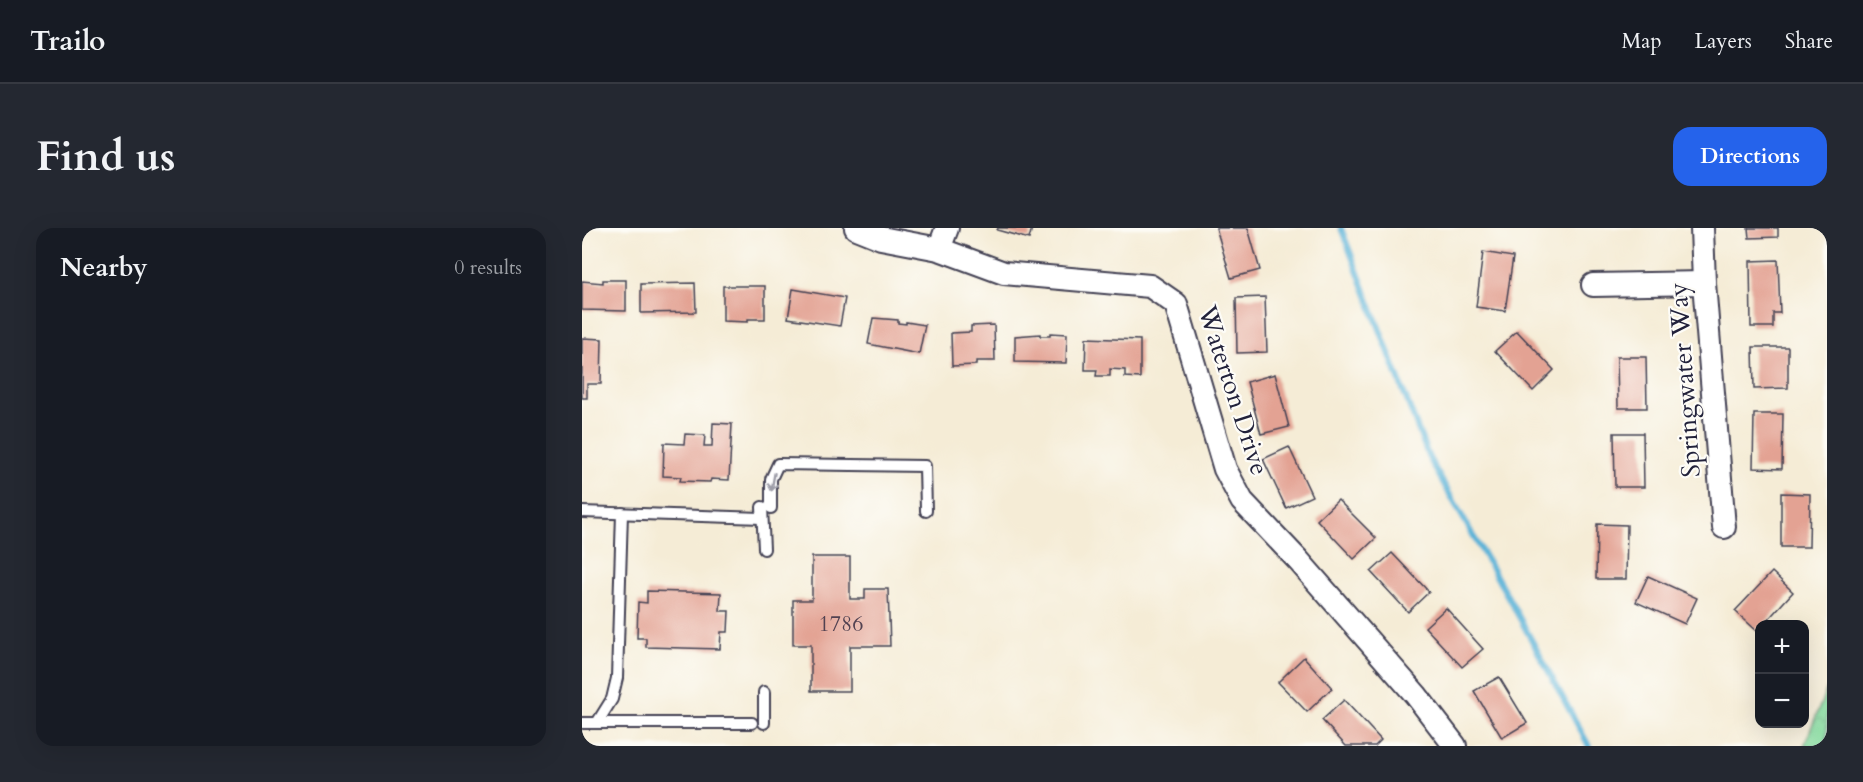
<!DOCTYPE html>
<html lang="en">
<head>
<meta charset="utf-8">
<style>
  body { margin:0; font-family:Cardo,serif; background:#242831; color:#f1f3f6 }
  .controls { position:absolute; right:18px; bottom:18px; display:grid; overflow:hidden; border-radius:12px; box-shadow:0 6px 24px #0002 }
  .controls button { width:54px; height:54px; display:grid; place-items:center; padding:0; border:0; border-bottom:2px solid #363941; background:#171b24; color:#f1f3f6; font:30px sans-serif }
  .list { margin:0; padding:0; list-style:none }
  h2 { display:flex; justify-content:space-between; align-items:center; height:78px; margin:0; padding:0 24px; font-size:26px }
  h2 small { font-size:20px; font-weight:400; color:#9ea1a6 }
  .map { position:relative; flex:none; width:1245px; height:518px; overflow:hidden; border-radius:18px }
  header { display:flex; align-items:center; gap:36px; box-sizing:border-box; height:84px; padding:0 30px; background:#171b24; border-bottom:2px solid #363941 }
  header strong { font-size:28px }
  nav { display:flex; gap:33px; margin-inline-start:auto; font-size:21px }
  .intro { display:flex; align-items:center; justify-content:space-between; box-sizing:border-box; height:144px; padding:0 36px }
  h1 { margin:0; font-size:42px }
  .button { padding:15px 27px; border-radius:18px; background:#2563eb; color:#fff; font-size:21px; font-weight:700 }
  main { display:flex; gap:36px; padding:0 36px }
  aside { flex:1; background:#171b24; border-radius:18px; box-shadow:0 6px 24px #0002 }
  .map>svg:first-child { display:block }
  .park { fill:url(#park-crowns); stroke:#547e6d; stroke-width:1.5 }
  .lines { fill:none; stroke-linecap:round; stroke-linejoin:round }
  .stream { stroke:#5ab2d7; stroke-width:6 }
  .building { fill:#e3a293 }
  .service-casing { stroke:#424052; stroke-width:14 }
  .minor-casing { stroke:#424052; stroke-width:26 }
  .service { stroke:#fff; stroke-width:10 }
  .minor { stroke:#fff; stroke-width:22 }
  .oneway { stroke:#9c9ca7 }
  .labels { text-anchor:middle; stroke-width:4.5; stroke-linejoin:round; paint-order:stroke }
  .number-label { font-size:22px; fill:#524251 }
  .street-label { font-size:26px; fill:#22223b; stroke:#fdfcf7 }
</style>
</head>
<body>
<header>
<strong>Trailo</strong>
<nav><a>Map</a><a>Layers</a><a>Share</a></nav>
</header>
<div class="intro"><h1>Find us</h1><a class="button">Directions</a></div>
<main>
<aside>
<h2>Nearby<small>0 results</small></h2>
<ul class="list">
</ul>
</aside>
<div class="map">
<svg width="1245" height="518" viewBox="0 0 1245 518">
  <defs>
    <pattern id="park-crowns" width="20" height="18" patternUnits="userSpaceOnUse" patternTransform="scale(1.5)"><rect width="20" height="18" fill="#85db9f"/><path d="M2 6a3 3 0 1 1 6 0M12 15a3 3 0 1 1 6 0" fill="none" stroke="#73bc8a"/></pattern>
  </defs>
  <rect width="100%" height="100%" fill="#fdfcf7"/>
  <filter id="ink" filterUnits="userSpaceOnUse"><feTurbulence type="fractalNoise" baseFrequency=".0167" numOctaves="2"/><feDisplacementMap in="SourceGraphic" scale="12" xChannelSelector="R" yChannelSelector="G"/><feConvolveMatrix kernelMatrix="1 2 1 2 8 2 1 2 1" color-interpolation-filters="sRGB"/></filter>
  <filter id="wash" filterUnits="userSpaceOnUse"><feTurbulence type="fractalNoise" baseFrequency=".008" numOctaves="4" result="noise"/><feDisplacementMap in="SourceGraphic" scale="24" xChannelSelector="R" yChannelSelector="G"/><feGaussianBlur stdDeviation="1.35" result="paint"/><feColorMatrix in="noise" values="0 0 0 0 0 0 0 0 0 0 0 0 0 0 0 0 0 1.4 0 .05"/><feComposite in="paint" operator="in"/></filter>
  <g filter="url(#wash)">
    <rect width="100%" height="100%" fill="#f5ecd6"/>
    <path class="park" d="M1245,460V518H1222Z"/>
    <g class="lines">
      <path class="stream" d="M759,0L847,230L930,376L1007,518"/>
    </g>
    <g id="blocks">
      <g class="building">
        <path d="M416,0H450L447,11L415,2Z"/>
        <path d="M634,0H666L678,42L649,50Z"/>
        <path d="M1166,0H1196V9L1167,10Z"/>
        <path d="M901,24L931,29L923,83L894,79Z"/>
        <path d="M1196,32L1198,85H1191V99H1169L1168,33Z"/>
        <path d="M21,52H44V83L0,82V53L21,55Z"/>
        <path d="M113,55L114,84L59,85V56Z"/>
        <path d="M141,58H183V91H166V94L141,93Z"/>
        <path d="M211,61L263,70L258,98L206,90Z"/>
        <path d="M683,69L685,124L655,125L654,70Z"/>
        <path d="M291,90L316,92V95L324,96V94L343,97L337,126L286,116Z"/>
        <path d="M412,97L413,133H394V137L370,138L369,105L389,104V98Z"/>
        <path d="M935,103L972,142L951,163L913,123Z"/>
        <path d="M468,105L485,106L484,135L433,134V108L458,106V108H468Z"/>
        <path d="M0,110L20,111L19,156H5V170H0Z"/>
        <path d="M504,110L558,112V150L543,149V142L528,141V148H514L515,142H503Z"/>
        <path d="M1171,119H1206V160L1172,161Z"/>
        <path d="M1035,129H1064L1065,180H1036Z"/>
        <path d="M693,146L707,199L679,206L665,154Z"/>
        <path d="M1172,186H1201L1200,241L1171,240Z"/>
        <path d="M131,195L150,196L147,252L129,251L128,254L98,253L99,249L81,248L82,215L102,216L103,206L123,207L122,218H130Z"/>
        <path d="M1032,205H1061L1062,259H1033Z"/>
        <path d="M707,219L730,268L704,280L681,231Z"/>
        <path d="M1199,265L1228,266L1227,319H1199Z"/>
        <path d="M756,272L794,310L772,331L735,292Z"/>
        <path d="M1015,296L1045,297L1044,351H1014Z"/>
        <path d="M810,325L847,364L826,384L789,344Z"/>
        <path d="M230,329H268V371H283V361H306L308,418H268V463H229V417H211V372H230Z"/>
        <path d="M1190,344L1211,364L1181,397H1178L1175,403L1153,383Z"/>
        <path d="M1066,348L1115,370L1103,396L1054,374Z"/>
        <path d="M65,363L139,365L138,383H147L146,404H139L138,421L64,419V410H55L56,374L65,375Z"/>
        <path d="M864,380L901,421L880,439L843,399Z"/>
        <path d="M722,429L750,460L725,484L696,454Z"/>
        <path d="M917,449L945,495L920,510L892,463Z"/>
        <path d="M762,472L799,512L793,518H764L740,492Z"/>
      </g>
    </g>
  </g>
  <g filter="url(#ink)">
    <use href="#blocks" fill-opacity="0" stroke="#424052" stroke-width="1.5"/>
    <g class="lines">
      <g class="service-casing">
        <g id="service">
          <path d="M180,279L182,321"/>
          <path d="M189,280V251L196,236L343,238L344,283"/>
          <path d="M0,284L180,290"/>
          <path d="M182,464V495"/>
          <path d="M0,495H170"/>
          <path d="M15,495L30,471L35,450L40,285"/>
        </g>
      </g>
      <g class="minor-casing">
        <g id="minor">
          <path d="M274,0L299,10L357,21L422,45L568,58L594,76L643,241L660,273L716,332L834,467L873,518"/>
          <path d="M1120,0L1122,55L1142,299"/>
          <path d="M357,21L365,0"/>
          <path d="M1011,57L1122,55"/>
        </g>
      </g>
      <use href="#service" class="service"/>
      <use href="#minor" class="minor"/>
    </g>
    <defs><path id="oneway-shaft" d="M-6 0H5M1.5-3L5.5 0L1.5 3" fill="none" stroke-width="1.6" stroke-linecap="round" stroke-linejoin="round" transform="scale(1.5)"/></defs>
    <use class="oneway" href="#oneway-shaft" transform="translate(191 254) rotate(100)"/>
  </g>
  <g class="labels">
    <g class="number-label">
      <text x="259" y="403">1786</text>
    </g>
    <g class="street-label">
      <text transform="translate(1102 152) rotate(-94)" y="9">Springwater Way</text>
      <text transform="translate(652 162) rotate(72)" y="9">Waterton Drive</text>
    </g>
  </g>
</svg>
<div class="controls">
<button>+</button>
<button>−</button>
</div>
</div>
</main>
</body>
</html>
